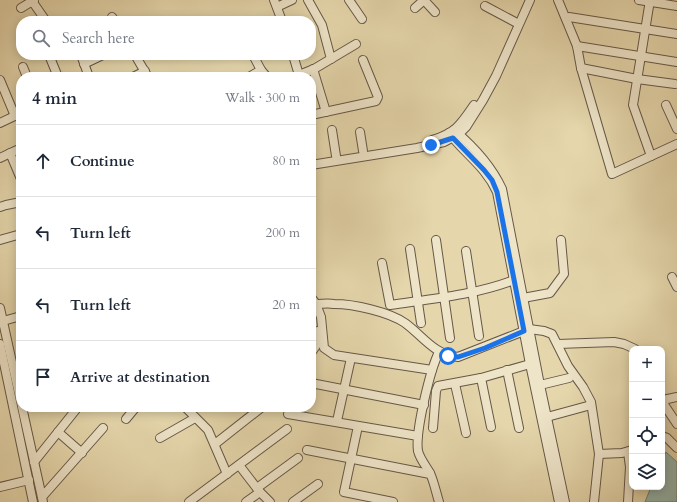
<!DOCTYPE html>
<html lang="en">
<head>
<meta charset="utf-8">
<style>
  body { margin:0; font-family:Cardo,serif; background:#f6f6f7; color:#1f2937 }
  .controls { position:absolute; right:12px; bottom:12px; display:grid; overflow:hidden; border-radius:8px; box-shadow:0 2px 10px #0003 }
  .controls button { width:36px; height:36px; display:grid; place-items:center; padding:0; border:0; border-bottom:1px solid #e0e1e3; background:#fff; color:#1f2937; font:20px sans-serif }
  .stop { position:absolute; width:12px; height:12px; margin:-9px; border:3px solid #1a73e8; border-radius:50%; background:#fff }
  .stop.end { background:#1a73e8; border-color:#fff; box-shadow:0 1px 4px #0008 }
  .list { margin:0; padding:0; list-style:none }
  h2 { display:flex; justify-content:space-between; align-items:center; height:52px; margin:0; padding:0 16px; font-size:17px }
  h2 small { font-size:13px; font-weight:400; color:#747a83 }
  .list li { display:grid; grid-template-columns:26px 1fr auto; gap:12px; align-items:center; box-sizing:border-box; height:72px; padding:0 16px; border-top:1px solid #e0e1e3 }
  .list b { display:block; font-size:15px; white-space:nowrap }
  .list em { font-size:13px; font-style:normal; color:#747a83 }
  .icon { flex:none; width:22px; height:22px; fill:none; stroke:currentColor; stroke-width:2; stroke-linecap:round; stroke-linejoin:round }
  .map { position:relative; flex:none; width:677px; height:502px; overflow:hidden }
  .search { position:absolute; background:#fff; box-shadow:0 2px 10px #0003; left:16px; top:16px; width:300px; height:44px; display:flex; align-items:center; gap:10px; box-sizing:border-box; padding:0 14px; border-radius:16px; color:#747a83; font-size:15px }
  .panel { position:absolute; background:#fff; box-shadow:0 2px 10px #0003; left:16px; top:72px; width:300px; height:340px; border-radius:16px }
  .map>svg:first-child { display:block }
  .water { fill:#96b8af; stroke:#728179 }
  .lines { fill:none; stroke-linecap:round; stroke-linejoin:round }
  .minor-casing { stroke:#665849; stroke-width:10 }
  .minor { stroke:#eee4c8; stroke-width:8 }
  .route { stroke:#1a73e8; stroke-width:5 }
</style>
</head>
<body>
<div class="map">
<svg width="677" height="502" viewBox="0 0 677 502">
  <rect width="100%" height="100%" fill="#e5d6ab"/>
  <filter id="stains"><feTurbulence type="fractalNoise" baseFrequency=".005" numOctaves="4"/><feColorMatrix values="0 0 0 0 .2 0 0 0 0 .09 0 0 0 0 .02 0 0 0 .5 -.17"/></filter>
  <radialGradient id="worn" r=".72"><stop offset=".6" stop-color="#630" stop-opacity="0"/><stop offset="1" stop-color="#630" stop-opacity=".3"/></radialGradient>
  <path class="water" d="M666,452L677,462V502H645L651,487H662V462Z"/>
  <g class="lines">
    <g class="minor-casing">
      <g id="minor">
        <path d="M274,0L282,21"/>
        <path d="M308,0L322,25L331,59"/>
        <path d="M349,0L362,19"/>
        <path d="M424,0L435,12"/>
        <path d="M558,0L577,46L581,68L612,174L677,144"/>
        <path d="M639,0L677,6"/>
        <path d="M650,0L633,105L651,156"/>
        <path d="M32,1L46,21"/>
        <path d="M485,6L515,22"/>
        <path d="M277,7L292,0"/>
        <path d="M21,8L34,0"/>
        <path d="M415,8L424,0"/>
        <path d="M112,17L115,21"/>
        <path d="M566,18L569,17L677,34"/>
        <path d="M577,46L677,62"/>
        <path d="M49,55L58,77"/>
        <path d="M81,55L89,77"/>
        <path d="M135,55L148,77"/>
        <path d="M253,55L261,70L267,77"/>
        <path d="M293,55L299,75"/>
        <path d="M84,64L103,55"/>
        <path d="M23,67L27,77"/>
        <path d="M581,68L637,79L675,84"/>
        <path d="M313,69L326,112"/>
        <path d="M133,77L145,71"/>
        <path d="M249,77L261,70"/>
        <path d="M294,77L314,69L356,44"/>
        <path d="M0,80L15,116"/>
        <path d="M666,105L677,129"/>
        <path d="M311,115L376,101L378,97L363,60"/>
        <path d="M0,123L21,113"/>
        <path d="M332,130L336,156"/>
        <path d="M454,130C473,146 492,167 502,189L540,385L565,502"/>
        <path d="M360,132L363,151"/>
        <path d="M449,133C465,154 486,167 497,192L530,364L559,502"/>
        <path d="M432,140C456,133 461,124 474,105"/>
        <path d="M10,153L21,179"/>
        <path d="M0,158L21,148"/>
        <path d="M311,165L417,148L444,142L459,134L466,127L483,100L496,76L530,0"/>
        <path d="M0,207L6,205L21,202"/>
        <path d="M0,240L21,234"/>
        <path d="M436,240L450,338"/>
        <path d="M410,249L421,323"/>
        <path d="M466,251L479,336"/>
        <path d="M382,263L390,305C431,299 475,295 514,280"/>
        <path d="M672,277L677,287"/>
        <path d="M311,297L316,304C322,304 328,303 334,304C354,304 389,312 405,323C424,337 433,354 458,357L529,329L544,331L552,334L568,366L583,387L591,402L599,454L594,502"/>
        <path d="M523,298L550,293L564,274L561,240"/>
        <path d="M316,304L321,317L324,348L334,355L432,370"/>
        <path d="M0,308L21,403"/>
        <path d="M3,321L21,316"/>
        <path d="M0,344L33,502"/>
        <path d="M558,344L614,342L624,344L635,349"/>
        <path d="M439,352C430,370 415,432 418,451C420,459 426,466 430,473C434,482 436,492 439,502"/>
        <path d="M311,353L318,343V331"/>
        <path d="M507,370L519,428"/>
        <path d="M481,378L491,427"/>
        <path d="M311,383L424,405"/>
        <path d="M455,384L466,433"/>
        <path d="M540,385L569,378"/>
        <path d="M662,398L665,406L677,424"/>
        <path d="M663,400L677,397"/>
        <path d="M22,407L43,502"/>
        <path d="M185,407L208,430L227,474"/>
        <path d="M288,414L418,436"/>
        <path d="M547,417L591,405"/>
        <path d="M126,419L136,407"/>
        <path d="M337,421L351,358"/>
        <path d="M358,426L344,492L393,502"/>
        <path d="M433,428L436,391L438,386L481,378L530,364"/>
        <path d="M58,432L82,453"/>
        <path d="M662,436L667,438L677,448"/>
        <path d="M160,438L195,418"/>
        <path d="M215,444L262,407"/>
        <path d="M307,450L430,474"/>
        <path d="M628,452L630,467L628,502"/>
        <path d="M599,454L622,453L632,450"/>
        <path d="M34,462L78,407"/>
        <path d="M239,465L259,491"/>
        <path d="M0,487L29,480"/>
        <path d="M257,488L298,458"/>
        <path d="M42,497L103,428"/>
        <path d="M189,502L287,429"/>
        <path d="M246,502L260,492L270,502"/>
        <path d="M293,502L318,484"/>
      </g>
    </g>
    <use href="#minor" class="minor"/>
  </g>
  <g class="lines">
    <path class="route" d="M431,145L453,138L484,170L492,180L497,192L524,331L485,348L458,357L448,356"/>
  </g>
  <rect width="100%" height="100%" filter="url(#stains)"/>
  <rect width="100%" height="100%" fill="url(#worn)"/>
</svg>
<div class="controls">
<button>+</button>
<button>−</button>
<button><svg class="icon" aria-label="locate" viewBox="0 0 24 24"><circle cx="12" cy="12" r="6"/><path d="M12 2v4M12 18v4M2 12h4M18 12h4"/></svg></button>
<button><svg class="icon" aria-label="layers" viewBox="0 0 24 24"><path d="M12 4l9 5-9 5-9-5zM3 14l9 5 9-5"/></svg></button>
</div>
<div class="stop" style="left:448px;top:356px"></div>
<div class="stop end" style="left:431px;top:145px"></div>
<div class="search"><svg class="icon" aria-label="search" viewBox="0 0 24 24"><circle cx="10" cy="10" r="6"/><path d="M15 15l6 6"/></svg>Search here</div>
<section class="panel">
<h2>4 min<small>Walk · 300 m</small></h2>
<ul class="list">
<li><svg class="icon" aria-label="ahead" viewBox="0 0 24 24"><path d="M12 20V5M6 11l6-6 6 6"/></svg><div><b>Continue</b></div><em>80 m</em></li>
<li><svg class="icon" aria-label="left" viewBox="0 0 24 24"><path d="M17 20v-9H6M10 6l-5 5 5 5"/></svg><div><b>Turn left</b></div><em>200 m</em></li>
<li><svg class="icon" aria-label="left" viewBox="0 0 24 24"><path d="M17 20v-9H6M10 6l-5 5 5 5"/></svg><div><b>Turn left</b></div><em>20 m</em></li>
<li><svg class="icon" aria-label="arrive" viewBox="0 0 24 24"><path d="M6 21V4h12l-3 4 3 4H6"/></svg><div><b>Arrive at destination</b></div></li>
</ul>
</section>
</div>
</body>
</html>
